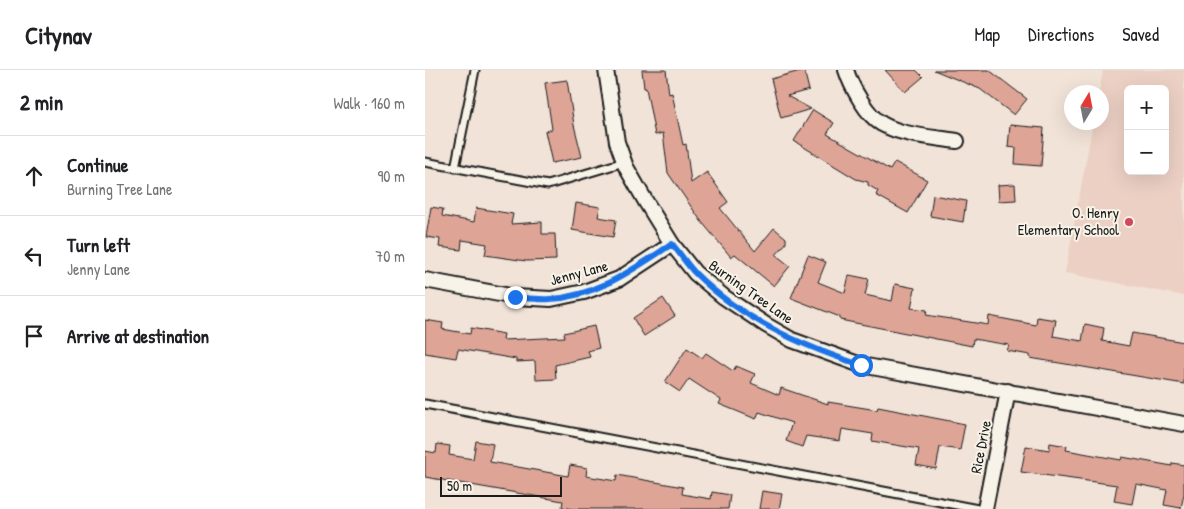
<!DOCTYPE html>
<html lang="en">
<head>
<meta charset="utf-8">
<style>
  body { margin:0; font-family:"Patrick Hand",sans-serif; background:#f2f2f2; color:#202124 }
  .controls { position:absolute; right:15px; top:15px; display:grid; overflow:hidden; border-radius:8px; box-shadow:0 5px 20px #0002 }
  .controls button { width:45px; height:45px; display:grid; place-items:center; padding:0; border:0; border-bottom:1px solid #e0e0e0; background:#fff; color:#202124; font:25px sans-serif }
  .compass { position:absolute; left:639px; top:15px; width:45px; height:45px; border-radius:50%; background:#fff; box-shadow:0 5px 20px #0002; rotate:10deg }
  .scale { position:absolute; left:15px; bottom:12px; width:122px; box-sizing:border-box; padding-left:5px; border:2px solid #1c1c1c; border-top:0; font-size:14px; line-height:18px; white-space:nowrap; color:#1c1c1c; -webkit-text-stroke:4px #f7f3e8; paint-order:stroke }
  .stop { position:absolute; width:15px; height:15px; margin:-11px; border:4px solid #1a73e8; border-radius:50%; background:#fff }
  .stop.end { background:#1a73e8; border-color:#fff; box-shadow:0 1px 5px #0008 }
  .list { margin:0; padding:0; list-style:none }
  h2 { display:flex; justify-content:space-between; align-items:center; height:65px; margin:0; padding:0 20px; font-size:21px }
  h2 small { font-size:16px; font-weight:400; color:#757577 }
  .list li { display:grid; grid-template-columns:32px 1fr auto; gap:15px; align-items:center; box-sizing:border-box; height:80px; padding:0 20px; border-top:1px solid #e0e0e0 }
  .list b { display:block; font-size:19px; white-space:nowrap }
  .list p { margin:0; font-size:16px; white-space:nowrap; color:#757577 }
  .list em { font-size:16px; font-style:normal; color:#757577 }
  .icon { flex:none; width:28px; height:28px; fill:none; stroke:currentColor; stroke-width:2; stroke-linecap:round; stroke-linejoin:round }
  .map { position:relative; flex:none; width:759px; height:439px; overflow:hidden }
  header { display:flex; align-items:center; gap:30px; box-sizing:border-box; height:70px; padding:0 25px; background:#fff; border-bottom:1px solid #e0e0e0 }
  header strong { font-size:24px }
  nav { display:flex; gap:28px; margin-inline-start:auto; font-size:18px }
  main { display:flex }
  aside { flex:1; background:#fff }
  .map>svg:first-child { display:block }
  .built { fill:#ecd0c4; fill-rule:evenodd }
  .building { fill:#dea597; stroke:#1c1c1c }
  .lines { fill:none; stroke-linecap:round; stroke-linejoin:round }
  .service-casing { stroke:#1c1c1c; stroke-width:11 }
  .minor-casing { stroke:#1c1c1c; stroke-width:18 }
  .service { stroke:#f7f3e8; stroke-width:7 }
  .minor { stroke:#f7f3e8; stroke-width:14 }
  .route { stroke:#1a73e8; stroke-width:6 }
  .poi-dot { fill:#d1495b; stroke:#f7f3e8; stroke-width:2 }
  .labels { text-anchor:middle; stroke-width:4; stroke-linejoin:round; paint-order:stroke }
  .poi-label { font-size:15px; fill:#1c1c1c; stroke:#f7f3e8; text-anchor:end }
  .street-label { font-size:15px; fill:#1c1c1c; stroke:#f7f3e8 }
</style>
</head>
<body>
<header>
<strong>Citynav</strong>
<nav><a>Map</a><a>Directions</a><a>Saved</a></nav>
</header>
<main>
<aside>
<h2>2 min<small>Walk · 160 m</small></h2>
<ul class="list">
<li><svg class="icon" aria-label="ahead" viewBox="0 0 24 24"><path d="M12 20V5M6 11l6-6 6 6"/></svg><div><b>Continue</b><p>Burning Tree Lane</p></div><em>90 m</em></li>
<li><svg class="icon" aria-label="left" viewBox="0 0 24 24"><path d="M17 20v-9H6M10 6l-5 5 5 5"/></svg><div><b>Turn left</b><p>Jenny Lane</p></div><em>70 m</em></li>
<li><svg class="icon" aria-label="arrive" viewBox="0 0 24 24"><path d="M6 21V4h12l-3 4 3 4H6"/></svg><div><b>Arrive at destination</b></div></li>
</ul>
</aside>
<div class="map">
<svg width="759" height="439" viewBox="0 0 759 439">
  <rect width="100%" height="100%" fill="#f2e3d8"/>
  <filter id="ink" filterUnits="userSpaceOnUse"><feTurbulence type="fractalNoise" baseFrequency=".02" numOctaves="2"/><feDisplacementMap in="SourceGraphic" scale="10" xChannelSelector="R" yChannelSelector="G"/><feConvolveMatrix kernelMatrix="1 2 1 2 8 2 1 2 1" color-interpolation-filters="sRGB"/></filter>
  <g filter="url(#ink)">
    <path class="built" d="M678,0H759V226L640,203L668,53L676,52V22H674ZM703,19H740V101H703Z"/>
    <g class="building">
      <path d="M217,0H241L244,24L247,23L258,75L261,74L266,113L282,102L303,132L295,138L330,181L349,158L361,168V173L351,185L365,196L349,216L310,184L306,187L276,151L243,103L238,63L230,65L221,18H219Z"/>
      <path d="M379,0L384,20L362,26L386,39L356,48L346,9Z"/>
      <path d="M460,0H491L498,7L480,22Z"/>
      <path d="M509,0H564L602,29L589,45L555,19Z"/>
      <path d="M142,10L149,55L157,87L127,93L120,61L127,59L120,13Z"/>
      <path d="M388,40L409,53L402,64L465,100L470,92L502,110L483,143L451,125L453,121L443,115V112L431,109L369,71Z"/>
      <path d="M585,55L619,58L616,96L590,94L591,78L583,77Z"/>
      <path d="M590,114L591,130L574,131L573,115Z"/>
      <path d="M508,125L541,131L538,152L505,146Z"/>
      <path d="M151,133L175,137L173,147L191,150L188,167L147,160Z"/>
      <path d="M6,137L18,139L17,146L49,152L51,138L88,144L86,154L117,152V164H130L131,190L101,191L60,185L62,174L37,170L36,180L14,177L15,169L1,167Z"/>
      <path d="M383,185L401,192L393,212L420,223L424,205L444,209L440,225L467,231L470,214L490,218L486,238L502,240L501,245L563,255L564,246L611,255L612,247L631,250L628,266L657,271L660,254L679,258L677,271L704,276L707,263L759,272V314L605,288V285L582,281L584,275L548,269L547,276L415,250V247L366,228Z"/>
      <path d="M238,228L250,246L219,266L208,248Z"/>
      <path d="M0,250L18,253L17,259L45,264L46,258L79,264L78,270L140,267L139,263L169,256L174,278L163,281L165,287L130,295L131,309L111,310L110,291L91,292V289L33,279L31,288L0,283Z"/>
      <path d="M262,278L277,288L281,283L308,301L311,296L330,304L326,313L354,325L356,318L403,334V332L452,340L453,337L540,354L535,380L515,377L511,399L491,395L494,379L447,371L448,364L417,359L415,371L381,366L377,377L361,371L367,353L334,342L331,349L294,334L296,330L264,309L255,322L240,312Z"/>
      <path d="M51,371L68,374L65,392L143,406L145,395L162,398L161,406L191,411L192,405L258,417L257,424L286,429L287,422L305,425L303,439H149L137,437L138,431L0,407V381L11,383L12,374L25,376L24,385L48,389Z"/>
      <path d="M625,373L642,376L641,380L696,390L697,387L747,396V393L759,395V424L756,438L739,435L742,420L711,414L707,434L689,431L692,415L596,402L601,376L624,380Z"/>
      <path d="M337,421L357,424L354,439H334Z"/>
    </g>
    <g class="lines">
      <g class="service-casing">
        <g id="service">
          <path d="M0,92L123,115L199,92"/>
          <path d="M30,98L50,0"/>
          <path d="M0,334L553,439"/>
        </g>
      </g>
      <g class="minor-casing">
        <g id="minor">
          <path d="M181,0L192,72L201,97L221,132L247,174L270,203L299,227L341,255L367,270L436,295L759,354"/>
          <path d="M421,0C426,16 442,46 457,54C478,66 508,67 532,71"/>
          <path d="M0,210L90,227L126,229L159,222L194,209L247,174"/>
          <path d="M560,439L583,321"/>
        </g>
      </g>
      <use href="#service" class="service"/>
      <use href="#minor" class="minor"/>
    </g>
  </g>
  <g class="lines" filter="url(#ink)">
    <path class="route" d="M90,227C101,228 114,230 125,229C171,227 210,198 247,174C255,183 262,195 271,204C316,249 376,276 436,295"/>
  </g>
  <circle class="poi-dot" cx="704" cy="152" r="5"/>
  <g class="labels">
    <g class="poi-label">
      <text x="694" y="148">O. Henry<tspan x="694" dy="17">Elementary School</tspan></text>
    </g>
    <g class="street-label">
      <text transform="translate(154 203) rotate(-15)" y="5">Jenny Lane</text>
      <text transform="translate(326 222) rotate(35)" y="5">Burning Tree Lane</text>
      <text transform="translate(556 377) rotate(-79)" y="5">Rice Drive</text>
    </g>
  </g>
</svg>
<div class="controls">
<button>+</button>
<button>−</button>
</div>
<svg class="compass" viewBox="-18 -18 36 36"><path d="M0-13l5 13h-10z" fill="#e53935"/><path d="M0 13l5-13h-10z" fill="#757577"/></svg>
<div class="scale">50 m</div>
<div class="stop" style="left:436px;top:295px"></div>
<div class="stop end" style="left:90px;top:227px"></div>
</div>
</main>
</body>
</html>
